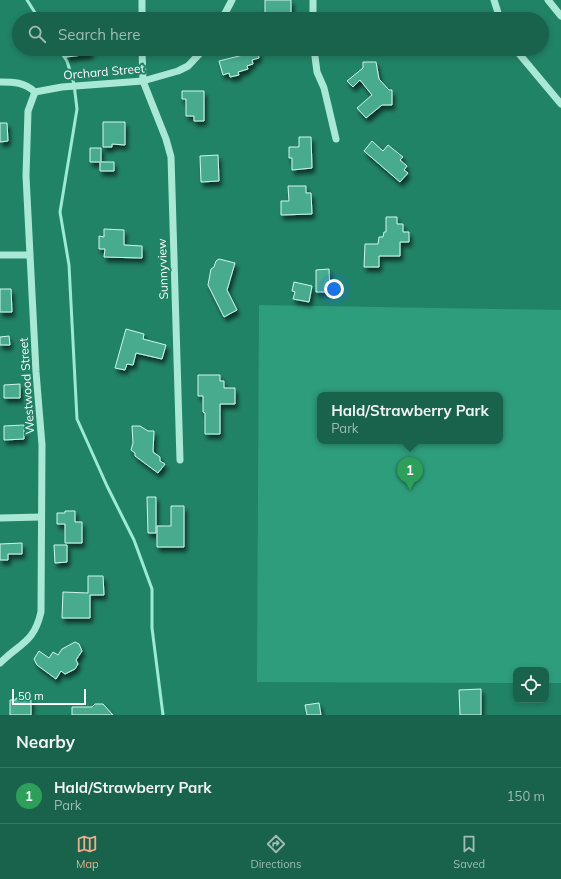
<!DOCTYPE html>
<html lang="en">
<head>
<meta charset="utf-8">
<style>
  body { margin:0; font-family:Mulish,sans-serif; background:#226853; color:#f1f3f6 }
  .controls { position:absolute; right:12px; bottom:12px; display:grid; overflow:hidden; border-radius:8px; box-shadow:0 2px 6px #0003 }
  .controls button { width:36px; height:36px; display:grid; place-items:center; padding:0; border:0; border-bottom:1px solid #377664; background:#19624c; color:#f1f3f6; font:20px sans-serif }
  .scale { position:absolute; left:12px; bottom:10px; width:74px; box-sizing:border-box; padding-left:4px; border:2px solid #fff; border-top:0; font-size:11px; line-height:14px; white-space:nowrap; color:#fff; -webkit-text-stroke:3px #218366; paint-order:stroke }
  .you { position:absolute; left:334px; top:289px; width:14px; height:14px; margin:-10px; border:3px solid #fff; border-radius:50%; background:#1a73e8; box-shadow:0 0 0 6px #1a73e833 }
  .badge { display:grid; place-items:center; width:26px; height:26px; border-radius:50%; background:#eead8d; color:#fff; font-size:13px; font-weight:700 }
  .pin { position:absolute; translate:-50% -33px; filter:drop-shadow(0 1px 2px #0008) }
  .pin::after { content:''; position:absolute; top:21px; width:14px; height:12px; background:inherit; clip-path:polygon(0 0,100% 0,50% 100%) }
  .popup { position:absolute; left:317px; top:392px; width:186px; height:52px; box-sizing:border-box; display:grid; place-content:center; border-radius:8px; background:#19624c; filter:drop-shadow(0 1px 3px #0005); font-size:13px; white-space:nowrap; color:#9fbcb5 }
  .popup b { font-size:15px; color:#f1f3f6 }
  .popup::after { content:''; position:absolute; left:50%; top:100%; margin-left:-8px; border:8px solid transparent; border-top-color:#19624c }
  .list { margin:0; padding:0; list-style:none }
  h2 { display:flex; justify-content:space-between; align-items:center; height:52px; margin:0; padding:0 16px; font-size:17px }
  h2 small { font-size:13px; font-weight:400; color:#9fbcb5 }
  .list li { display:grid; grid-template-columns:26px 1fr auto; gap:12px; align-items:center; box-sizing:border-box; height:56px; padding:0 16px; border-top:1px solid #377664 }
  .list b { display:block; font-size:15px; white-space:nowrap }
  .list p { margin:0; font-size:13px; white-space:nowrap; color:#9fbcb5 }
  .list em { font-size:13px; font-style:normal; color:#9fbcb5 }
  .icon { flex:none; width:22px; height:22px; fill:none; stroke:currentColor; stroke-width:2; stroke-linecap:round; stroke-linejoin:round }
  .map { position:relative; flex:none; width:561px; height:715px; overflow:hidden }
  .search { position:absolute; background:#19624c; box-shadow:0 2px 6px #0003; left:12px; right:12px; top:12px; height:44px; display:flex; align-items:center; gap:10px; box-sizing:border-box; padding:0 14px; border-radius:22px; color:#9fbcb5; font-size:15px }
  .sheet { height:108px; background:#19624c }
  nav { display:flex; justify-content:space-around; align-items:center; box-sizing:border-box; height:56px; border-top:1px solid #377664; background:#19624c; font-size:11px; color:#9fbcb5 }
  nav a { display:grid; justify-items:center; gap:2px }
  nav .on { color:#eead8d }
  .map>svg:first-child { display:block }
  .green { fill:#2e9d7b; fill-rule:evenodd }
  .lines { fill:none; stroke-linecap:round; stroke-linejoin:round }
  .stream { stroke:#9cead1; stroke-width:3 }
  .building { fill:#4aab8e; stroke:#ccf6ea; filter:url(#shadow) }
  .minor { stroke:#a8e8d5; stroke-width:7 }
  .labels { text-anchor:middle; stroke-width:4; stroke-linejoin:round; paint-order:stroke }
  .street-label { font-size:12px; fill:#fff; stroke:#218366 }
</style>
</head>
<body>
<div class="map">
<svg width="561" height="715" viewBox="0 0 561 715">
  <defs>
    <filter id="shadow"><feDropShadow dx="2.5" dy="4.5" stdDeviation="2" flood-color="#0009"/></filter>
  </defs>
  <rect width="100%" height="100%" fill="#218366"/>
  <path class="green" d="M259,305L561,310V683H546V670H516V683L257,682ZM320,395H500V441H320Z"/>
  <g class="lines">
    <g class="stream">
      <path d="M27,0L39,19"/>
      <path d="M59,49L67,61L74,84L77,109L60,212L69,265L77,419L107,486L134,540L152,589V628L163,715"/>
    </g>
  </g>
  <g class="building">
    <rect x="265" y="0" width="26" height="19"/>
    <path d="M66,49H90L91,54L66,57Z"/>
    <path d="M247,49H257L259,58L252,60L253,64L247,66L248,69L238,72L239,75L230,77L229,73L223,75L219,61L243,55L242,50Z"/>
    <path d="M363,62H376L379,79L389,90H392V105H382L366,118L357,108L372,95L360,80L353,87L347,81L363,68Z"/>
    <path d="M182,91H204V121H194V116H186V99H182Z"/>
    <path d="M103,122H125V145L112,144V147H103Z"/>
    <path d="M0,123H7L8,141L0,142Z"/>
    <path d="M299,137H311L312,168L292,170V158H289V147H299Z"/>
    <path d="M372,141L383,151L388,145L403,157L400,160L407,166L404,170L408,173L400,182L364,151Z"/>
    <path d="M90,148H101V162H114V171H100V162H90Z"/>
    <path d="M218,155L219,181L201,182L200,156Z"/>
    <path d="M288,186H306V193H311L312,214L281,215V201H289Z"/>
    <path d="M386,217H397V224H403V232H409V242H400V256H379V267H364L365,244H378L379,237H383L384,232H386Z"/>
    <path d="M104,229L124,230V245L142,246V258L104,257L105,249H99V236L104,237Z"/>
    <path d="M219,259L235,263L227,290L237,310L224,317L208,285L211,269L214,267L216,261Z"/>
    <path d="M329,269L330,292H316V270Z"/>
    <path d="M294,282L312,286L309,302L293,299L295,292L292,291Z"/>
    <path d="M0,289H11L12,312H0Z"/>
    <path d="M126,329L144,334L143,339L166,345L162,359L136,353L133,365L127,364L125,370L115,368Z"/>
    <path d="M9,336L10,345H0V337Z"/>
    <path d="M198,375H220V381H224V388H235V404H220V434H205V413L203,412V396H198Z"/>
    <path d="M20,384V398H4V385Z"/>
    <path d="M24,425V439L4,440V426Z"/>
    <path d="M132,426H140L148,431H154L153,452L160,457V461L165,464L158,473L135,456V453L131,450L133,443Z"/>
    <path d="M147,497H156V533H148Z"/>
    <path d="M171,506H184V547H157V526H171Z"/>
    <path d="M65,511H75V522H82V543H65V524H57V513H65Z"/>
    <path d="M22,543V554H8V560H0V544Z"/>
    <path d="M54,545H67V562L55,563Z"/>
    <path d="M88,576H103L104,595H90V618H62L63,592L88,593Z"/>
    <path d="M75,642L79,644L82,651L76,660L78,664L75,669L65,674L61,671L56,679L37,665L34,659L39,651L49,658L53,652L58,655L62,649Z"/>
    <path d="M481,689V715H460L459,690Z"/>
    <path d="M16,698L31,700V715H10V700H16Z"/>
    <path d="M319,703L321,715H307L305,705Z"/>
    <path d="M95,704H103L113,715H72V707H92Z"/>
  </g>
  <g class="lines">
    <g class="minor">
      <path d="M142,0V19"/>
      <path d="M313,0V19"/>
      <path d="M494,0L500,19"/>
      <path d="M548,0L561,16"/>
      <path d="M222,19L232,0"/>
      <path d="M142,49L143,81L166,139L171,157L180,460"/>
      <path d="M314,49L317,72L324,88L336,139"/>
      <path d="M515,49L561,104"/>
      <path d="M0,82C14,82 24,82 35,92L62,87L143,81L178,71L188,66L204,49"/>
      <path d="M0,255H29"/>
      <path d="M0,518L41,517"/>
      <path d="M0,663C20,643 34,643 41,612L42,445L36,372L26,176L28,111L35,92"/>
    </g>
  </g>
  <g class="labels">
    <g class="street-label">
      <text transform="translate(104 72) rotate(-5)" y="4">Orchard Street</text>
      <text transform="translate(163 269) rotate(-92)" y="4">Sunnyview</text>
      <text transform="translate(27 386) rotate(-94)" y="4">Westwood Street</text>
    </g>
  </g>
</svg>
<div class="controls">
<button><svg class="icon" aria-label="locate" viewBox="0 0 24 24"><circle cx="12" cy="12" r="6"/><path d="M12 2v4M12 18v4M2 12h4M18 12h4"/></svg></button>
</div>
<div class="scale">50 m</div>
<div class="you"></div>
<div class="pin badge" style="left:410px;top:490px;background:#2e9e5b">1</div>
<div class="popup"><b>Hald/Strawberry Park</b>Park</div>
<div class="search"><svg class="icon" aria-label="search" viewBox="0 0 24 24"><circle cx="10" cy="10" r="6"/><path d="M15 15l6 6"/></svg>Search here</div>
</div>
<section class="sheet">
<h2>Nearby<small></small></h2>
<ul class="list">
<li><span class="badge" style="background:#2e9e5b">1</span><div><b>Hald/Strawberry Park</b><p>Park</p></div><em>150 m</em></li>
</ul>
</section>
<nav>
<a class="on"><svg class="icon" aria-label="map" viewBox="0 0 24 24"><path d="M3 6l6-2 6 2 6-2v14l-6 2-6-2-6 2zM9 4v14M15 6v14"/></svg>Map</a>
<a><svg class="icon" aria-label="directions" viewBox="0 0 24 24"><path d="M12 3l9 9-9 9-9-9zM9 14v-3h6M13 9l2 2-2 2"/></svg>Directions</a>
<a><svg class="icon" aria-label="saved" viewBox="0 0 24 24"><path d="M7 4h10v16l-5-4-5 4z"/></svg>Saved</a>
</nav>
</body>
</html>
